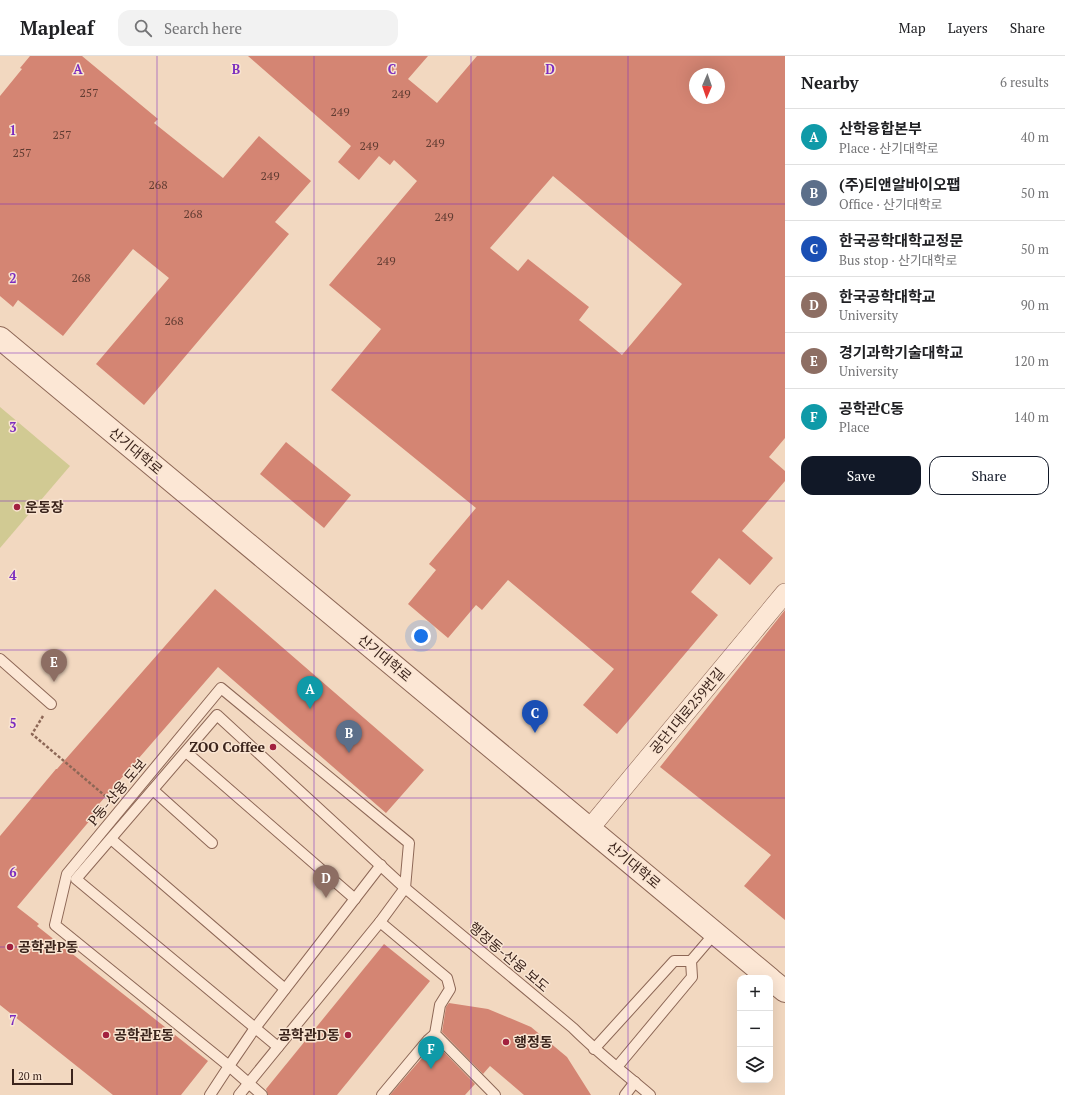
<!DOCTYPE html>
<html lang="en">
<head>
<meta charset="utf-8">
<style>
  body { margin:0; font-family:"PT Serif","Noto Sans KR",serif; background:#f2f2f2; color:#202124 }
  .controls { position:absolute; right:12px; bottom:12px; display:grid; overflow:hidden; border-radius:8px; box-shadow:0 4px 16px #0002 }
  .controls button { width:36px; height:36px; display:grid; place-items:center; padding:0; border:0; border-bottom:1px solid #e0e0e0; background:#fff; color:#202124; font:20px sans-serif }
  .compass { position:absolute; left:689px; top:12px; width:36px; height:36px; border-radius:50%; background:#fff; box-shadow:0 4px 16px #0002; rotate:182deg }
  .scale { position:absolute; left:12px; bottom:10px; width:61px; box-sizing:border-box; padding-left:4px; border:2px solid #3b241c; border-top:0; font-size:11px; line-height:14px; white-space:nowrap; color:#3b241c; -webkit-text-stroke:3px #f9e4d1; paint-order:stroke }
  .you { position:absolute; left:421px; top:580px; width:14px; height:14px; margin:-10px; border:3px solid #fff; border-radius:50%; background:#1a73e8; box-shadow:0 0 0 6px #1a73e833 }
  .badge { display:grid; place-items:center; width:26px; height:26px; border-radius:50%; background:#111827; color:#fff; font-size:13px; font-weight:700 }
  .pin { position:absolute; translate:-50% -33px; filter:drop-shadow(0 1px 2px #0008) }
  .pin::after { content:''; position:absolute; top:21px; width:14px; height:12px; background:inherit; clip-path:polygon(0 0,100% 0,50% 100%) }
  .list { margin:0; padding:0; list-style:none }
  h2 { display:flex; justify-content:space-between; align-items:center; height:52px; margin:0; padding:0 16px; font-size:17px }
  h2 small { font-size:13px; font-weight:400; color:#757577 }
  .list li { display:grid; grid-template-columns:26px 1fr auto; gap:12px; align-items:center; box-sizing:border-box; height:56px; padding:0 16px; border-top:1px solid #e0e0e0 }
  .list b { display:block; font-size:15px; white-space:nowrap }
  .list p { margin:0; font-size:13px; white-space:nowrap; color:#757577 }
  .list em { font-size:13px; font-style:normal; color:#757577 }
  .actions { display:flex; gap:8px; padding:12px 16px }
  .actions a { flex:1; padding:9px 0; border:1px solid #111827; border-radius:12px; text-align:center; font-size:14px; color:#111827 }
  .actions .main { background:#111827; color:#fff }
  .icon { flex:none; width:22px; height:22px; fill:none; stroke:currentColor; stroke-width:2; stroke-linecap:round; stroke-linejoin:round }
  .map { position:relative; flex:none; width:785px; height:1039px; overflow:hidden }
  header { display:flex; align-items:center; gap:24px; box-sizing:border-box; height:56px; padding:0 20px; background:#fff; border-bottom:1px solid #e0e0e0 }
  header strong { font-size:19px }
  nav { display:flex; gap:22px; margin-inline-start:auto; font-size:14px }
  .search { width:280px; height:36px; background:#f2f2f2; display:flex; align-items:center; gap:10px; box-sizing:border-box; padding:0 14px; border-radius:12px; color:#757577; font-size:15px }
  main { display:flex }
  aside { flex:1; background:#fff }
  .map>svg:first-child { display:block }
  .pitch { fill:#d1ca93 }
  .building { fill:#d48573; fill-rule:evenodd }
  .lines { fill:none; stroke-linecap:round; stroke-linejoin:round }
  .service-casing { stroke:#8d6756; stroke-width:12 }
  .minor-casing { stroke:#8d6756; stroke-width:20 }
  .tertiary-casing { stroke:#8d6756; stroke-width:24 }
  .path { stroke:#8d6756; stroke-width:2.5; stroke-dasharray:3 2; stroke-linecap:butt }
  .service { stroke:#fce7d5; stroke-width:10 }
  .minor { stroke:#fce7d5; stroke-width:19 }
  .tertiary { stroke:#fce7d5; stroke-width:22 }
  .grid { fill:none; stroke:#7b2cbf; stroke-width:1; stroke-opacity:0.55 }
  .poi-dot { fill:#a2213f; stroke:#f9e4d1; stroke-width:1.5 }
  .labels { text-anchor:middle; stroke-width:3; stroke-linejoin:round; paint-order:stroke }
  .number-label { font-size:12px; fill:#613c32 }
  .street-label { font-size:14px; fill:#3b241c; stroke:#f9e4d1 }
  .poi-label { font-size:14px; font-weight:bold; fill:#3b241c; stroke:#f9e4d1; text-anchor:start }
  .grid-label { font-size:13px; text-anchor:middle; font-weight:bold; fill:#7b2cbf; stroke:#f9e4d1; stroke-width:3; stroke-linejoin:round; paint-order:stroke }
</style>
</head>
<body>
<header>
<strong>Mapleaf</strong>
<div class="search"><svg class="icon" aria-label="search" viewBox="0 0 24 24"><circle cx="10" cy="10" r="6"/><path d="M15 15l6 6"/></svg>Search here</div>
<nav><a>Map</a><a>Layers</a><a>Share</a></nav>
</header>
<main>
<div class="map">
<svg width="785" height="1039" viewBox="0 0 785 1039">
  <rect width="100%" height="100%" fill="#f2d8c0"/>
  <path class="pitch" d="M0,351L70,410L0,492Z"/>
  <g class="building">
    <path d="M30,0H82L158,63L154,67L223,122L259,80L311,125L275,166L289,178L144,349L96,308L169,222L133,193L63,280L18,244L13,251L0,240V40L22,13L20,12Z"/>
    <path d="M248,0H428L408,23L437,47L477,0H785V382L769,401L785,415V425L742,475L773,502L750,529L719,502L691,536L718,559L617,678L583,649L614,613L508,524L482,554L476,549L448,582L408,548L436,514L429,508L476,452L331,334L381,273L329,229L417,125L394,104L390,109L379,100L359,124L338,106L351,90ZM695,18H719V42H695ZM553,120L682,228L622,299L579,264L589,251L528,203L518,215L490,192Z"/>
    <path d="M286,386L351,439L324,472L260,418Z"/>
    <path d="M215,533L424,714L386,757L218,611L99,748L102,750L17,851L39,868L37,870L208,1005L181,1039H113L0,949V780L56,713H57Z"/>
    <path d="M785,554V864L744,830L771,799L660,711Z"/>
    <path d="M384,888L430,925L337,1039H268L266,1033Z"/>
    <path d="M449,947L488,953L531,971L567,1001L591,1039H524L490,1010L483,1018L442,976L446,951Z"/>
    <path d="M439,991L475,1028L465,1039H390L428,995L437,1002Z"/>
  </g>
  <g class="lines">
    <g class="service-casing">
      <g id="service">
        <path d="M0,603L51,648"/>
        <path d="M186,696L355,843"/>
        <path d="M153,734L212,787"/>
        <path d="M111,783L285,933"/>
        <path d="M380,866L447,922L450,933L440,949L435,978L495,1039"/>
        <path d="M278,991L76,823L217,659L405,832L573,972C597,996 624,1017 650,1039"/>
        <path d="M594,993L674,905H691"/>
        <path d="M617,1011L692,921L691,905L715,877"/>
        <path d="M210,1039L229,1010L55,869L67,818L221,632L409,787L405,832L380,866L239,1039"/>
        <path d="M262,1039L229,1010L255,972L381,809"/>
        <path d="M382,1039L428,984L435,978"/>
        <path d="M625,1039L635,1026"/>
      </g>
    </g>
    <g class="minor-casing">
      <path id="minor" d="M590,772L785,537"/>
    </g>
    <g class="tertiary-casing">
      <g id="tertiary">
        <path d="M0,282L769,922"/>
        <path d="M770,923L785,935"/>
      </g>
    </g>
    <path class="path" d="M43,660L32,678L110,744"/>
    <use href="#service" class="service"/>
    <use href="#minor" class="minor"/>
    <use href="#tertiary" class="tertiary"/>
  </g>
  <path class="grid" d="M157,0V1039M314,0V1039M471,0V1039M628,0V1039M0,148H785M0,297H785M0,445H785M0,594H785M0,742H785M0,891H785"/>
  <g class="poi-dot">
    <circle cx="17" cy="451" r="4"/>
    <circle cx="273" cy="691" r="4"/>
    <circle cx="10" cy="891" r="4"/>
    <circle cx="106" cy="979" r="4"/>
    <circle cx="348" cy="979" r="4"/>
    <circle cx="506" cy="986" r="4"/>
  </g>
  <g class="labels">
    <g class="number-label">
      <text x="89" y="41">257</text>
      <text x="401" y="42">249</text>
      <text x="340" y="60">249</text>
      <text x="62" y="83">257</text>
      <text x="435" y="91">249</text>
      <text x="369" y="94">249</text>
      <text x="22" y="101">257</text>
      <text x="270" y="124">249</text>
      <text x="158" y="133">268</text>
      <text x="193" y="162">268</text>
      <text x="444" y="165">249</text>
      <text x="386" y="209">249</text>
      <text x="81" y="226">268</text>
      <text x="174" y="269">268</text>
    </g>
    <g class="street-label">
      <text transform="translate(136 395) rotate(40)" y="5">산기대학로</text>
      <text transform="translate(385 602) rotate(40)" y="5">산기대학로</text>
      <text transform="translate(687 655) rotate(-50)" y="5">공단1대로259번길</text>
      <text transform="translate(117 736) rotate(-50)" y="5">P동-산융 도보</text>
      <text transform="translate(634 809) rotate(40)" y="5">산기대학로</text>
      <text transform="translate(509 901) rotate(40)" y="5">행정동-산융 보도</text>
    </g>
    <g class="poi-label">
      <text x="25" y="456">운동장</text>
      <text x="265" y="696" text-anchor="end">ZOO Coffee</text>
      <text x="18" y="896">공학관P동</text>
      <text x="114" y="984">공학관E동</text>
      <text x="340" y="984" text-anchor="end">공학관D동</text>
      <text x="514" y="991">행정동</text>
    </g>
  </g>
  <g class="grid-label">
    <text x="78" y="18">A</text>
    <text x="236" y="18">B</text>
    <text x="392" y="18">C</text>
    <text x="550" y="18">D</text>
    <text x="13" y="79">1</text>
    <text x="13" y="227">2</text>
    <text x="13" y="376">3</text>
    <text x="13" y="524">4</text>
    <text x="13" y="672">5</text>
    <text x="13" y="821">6</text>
    <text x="13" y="969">7</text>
  </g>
</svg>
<div class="controls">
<button>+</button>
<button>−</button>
<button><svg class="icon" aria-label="layers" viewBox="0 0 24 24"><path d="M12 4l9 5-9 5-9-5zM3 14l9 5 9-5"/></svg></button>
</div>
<svg class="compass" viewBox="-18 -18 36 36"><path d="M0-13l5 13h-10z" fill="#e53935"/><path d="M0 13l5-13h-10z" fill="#757577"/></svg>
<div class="scale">20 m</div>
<div class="you"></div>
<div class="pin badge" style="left:310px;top:653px;background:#0f9aa8">A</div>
<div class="pin badge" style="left:349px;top:697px;background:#5c6f8a">B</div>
<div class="pin badge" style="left:535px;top:677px;background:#1a4fb4">C</div>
<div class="pin badge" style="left:326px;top:842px;background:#8d6e63">D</div>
<div class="pin badge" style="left:54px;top:626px;background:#8d6e63">E</div>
<div class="pin badge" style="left:431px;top:1013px;background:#0f9aa8">F</div>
</div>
<aside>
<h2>Nearby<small>6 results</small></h2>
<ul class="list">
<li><span class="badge" style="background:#0f9aa8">A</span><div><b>산학융합본부</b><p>Place · 산기대학로</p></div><em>40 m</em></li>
<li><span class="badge" style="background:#5c6f8a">B</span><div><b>(주)티앤알바이오팹</b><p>Office · 산기대학로</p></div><em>50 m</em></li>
<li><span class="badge" style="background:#1a4fb4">C</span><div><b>한국공학대학교정문</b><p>Bus stop · 산기대학로</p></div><em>50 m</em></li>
<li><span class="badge" style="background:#8d6e63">D</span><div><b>한국공학대학교</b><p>University</p></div><em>90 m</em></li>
<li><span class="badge" style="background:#8d6e63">E</span><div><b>경기과학기술대학교</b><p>University</p></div><em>120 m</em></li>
<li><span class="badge" style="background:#0f9aa8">F</span><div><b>공학관C동</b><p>Place</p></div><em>140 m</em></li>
</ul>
<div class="actions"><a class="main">Save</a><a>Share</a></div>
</aside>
</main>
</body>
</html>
